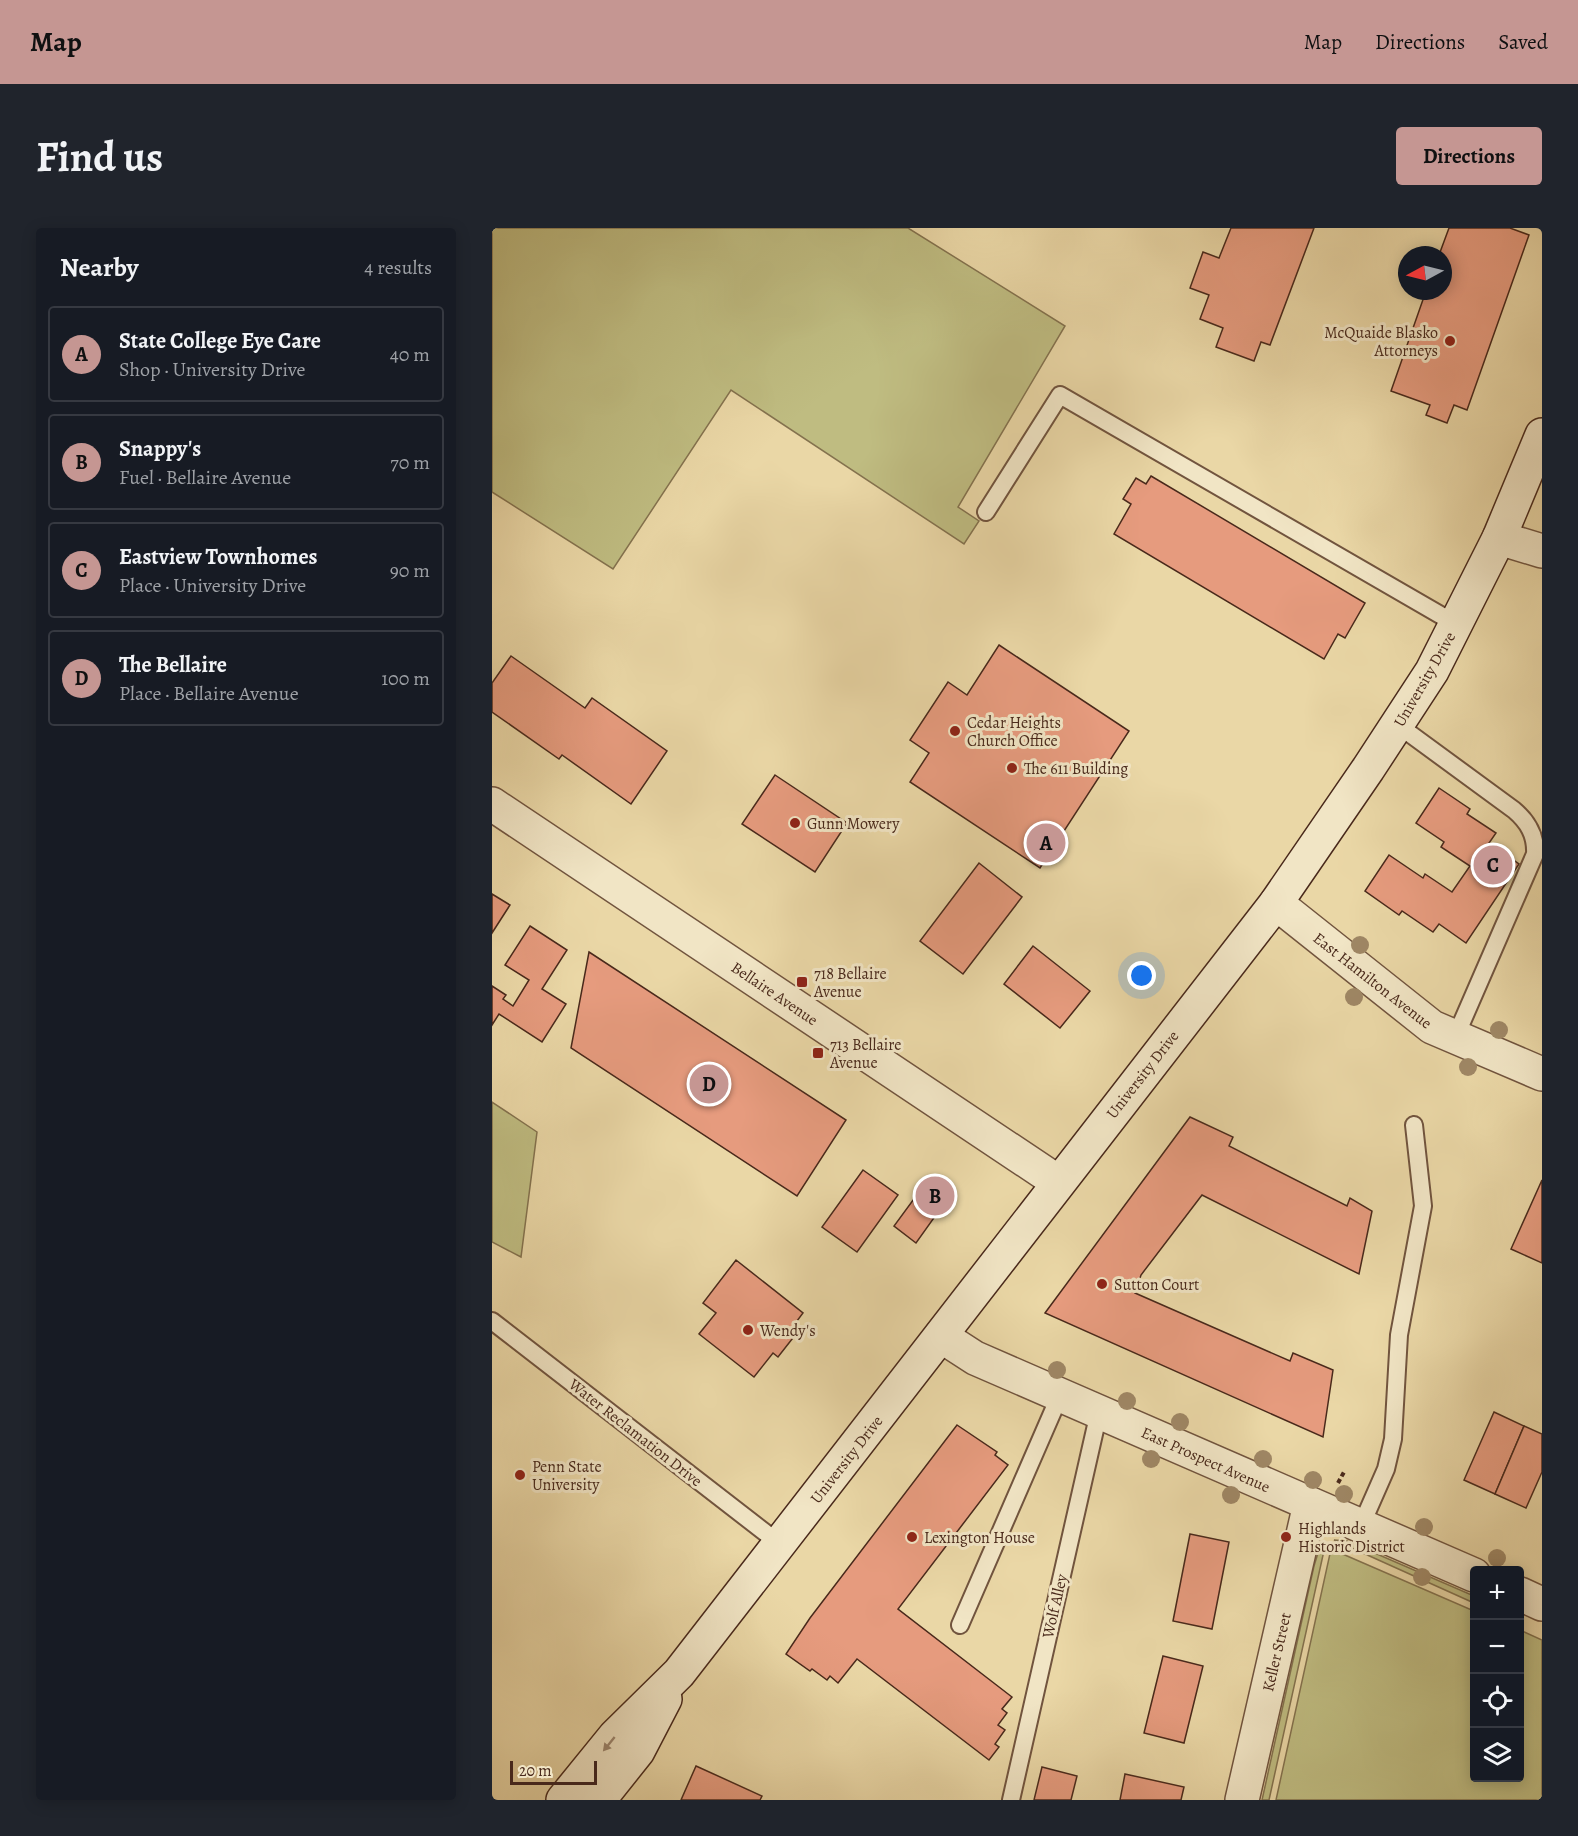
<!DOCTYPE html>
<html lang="en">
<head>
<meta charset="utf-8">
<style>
  body { margin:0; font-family:Alegreya,serif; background:#20242c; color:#f1f3f6 }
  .controls { position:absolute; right:18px; bottom:18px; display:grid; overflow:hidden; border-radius:6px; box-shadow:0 3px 15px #0003 }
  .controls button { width:54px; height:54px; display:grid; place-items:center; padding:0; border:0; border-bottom:2px solid #363941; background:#171b24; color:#f1f3f6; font:30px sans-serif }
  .compass { position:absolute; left:906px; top:18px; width:54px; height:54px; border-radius:50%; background:#171b24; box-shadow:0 3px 15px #0003; rotate:263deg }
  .scale { position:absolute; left:18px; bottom:15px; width:87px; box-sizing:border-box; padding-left:6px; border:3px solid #49291b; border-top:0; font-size:16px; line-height:21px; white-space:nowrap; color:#49291b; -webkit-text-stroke:4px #f1e5c5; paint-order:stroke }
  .you { position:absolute; left:650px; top:748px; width:21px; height:21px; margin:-15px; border:4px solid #fff; border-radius:50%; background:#1a73e8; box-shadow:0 0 0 9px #1a73e833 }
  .badge { display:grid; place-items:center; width:39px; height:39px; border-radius:50%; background:#c59692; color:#111; font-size:20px; font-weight:700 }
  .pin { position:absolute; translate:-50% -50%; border:3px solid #fff; box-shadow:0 2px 6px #0006 }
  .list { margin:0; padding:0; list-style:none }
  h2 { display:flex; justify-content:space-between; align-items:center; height:78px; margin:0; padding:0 24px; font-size:26px }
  h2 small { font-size:20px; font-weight:400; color:#9ea1a6 }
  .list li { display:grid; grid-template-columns:39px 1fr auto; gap:18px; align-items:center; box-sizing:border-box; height:96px; margin:0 12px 12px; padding:0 12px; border:2px solid #363941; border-radius:6px }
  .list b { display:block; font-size:22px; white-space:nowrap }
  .list p { margin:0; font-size:20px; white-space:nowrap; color:#9ea1a6 }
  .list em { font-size:20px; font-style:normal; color:#9ea1a6 }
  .icon { flex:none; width:33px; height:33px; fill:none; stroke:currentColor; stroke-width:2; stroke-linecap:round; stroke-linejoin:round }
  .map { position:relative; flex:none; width:1050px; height:1572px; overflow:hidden; border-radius:6px }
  header { display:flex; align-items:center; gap:36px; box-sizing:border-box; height:84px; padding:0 30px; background:#c59692; color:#111 }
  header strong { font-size:28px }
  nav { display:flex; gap:33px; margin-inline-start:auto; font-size:21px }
  .intro { display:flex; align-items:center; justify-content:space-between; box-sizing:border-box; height:144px; padding:0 36px }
  h1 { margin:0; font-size:42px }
  .button { padding:15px 27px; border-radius:6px; background:#c59692; color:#111; font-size:21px; font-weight:700 }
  main { display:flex; gap:36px; padding:0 36px }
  aside { flex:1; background:#171b24; border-radius:6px; box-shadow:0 3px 15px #0003 }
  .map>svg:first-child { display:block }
  .green { fill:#bfbc81; stroke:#84724e; stroke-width:1.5 }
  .building { fill:#e69b7e; stroke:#49291b; stroke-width:1.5 }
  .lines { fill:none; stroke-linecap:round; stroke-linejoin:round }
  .service-casing { stroke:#71543e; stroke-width:20 }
  .minor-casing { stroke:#71543e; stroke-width:36 }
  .secondary-casing { stroke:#49291b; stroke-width:36 }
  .path { stroke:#49291b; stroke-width:4; stroke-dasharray:4.5 3; stroke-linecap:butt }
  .service { stroke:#f1e5c5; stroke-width:16 }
  .minor { stroke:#f1e5c5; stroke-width:33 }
  .secondary { stroke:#f1e5c5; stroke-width:33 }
  .tree { fill:#9f8765 }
  .oneway { fill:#9d8770 }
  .poi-dot { fill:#8f2418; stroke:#f1e5c5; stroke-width:2 }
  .labels { text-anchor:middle; stroke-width:6; stroke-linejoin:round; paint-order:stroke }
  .poi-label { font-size:16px; fill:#49291b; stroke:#f1e5c5; text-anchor:start }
  .street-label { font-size:16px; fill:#49291b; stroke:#f1e5c5 }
</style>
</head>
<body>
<header>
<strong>Map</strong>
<nav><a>Map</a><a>Directions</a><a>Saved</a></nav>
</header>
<div class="intro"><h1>Find us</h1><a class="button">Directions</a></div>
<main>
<aside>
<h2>Nearby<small>4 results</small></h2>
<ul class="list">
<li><span class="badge">A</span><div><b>State College Eye Care</b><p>Shop · University Drive</p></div><em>40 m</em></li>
<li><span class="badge">B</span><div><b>Snappy's</b><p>Fuel · Bellaire Avenue</p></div><em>70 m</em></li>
<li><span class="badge">C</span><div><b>Eastview Townhomes</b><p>Place · University Drive</p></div><em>90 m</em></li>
<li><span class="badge">D</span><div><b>The Bellaire</b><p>Place · Bellaire Avenue</p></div><em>100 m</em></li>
</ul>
</aside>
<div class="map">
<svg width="1050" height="1572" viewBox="0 0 1050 1572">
  <rect width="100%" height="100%" fill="#ead7a6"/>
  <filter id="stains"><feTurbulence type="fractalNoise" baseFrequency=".00333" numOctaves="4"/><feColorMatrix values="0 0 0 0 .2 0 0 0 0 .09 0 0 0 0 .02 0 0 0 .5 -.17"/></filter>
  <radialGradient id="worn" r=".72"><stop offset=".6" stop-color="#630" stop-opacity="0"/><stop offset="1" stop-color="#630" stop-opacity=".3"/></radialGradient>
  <g class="green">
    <path d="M0,0H416L573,98L466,279L487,293L472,316L239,162L121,341L0,264Z"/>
    <path d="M0,874L45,904L29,1029L0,1014Z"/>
    <path d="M842,1312L855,1313L982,1368V1375Z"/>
    <path d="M833,1318L777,1572H770L822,1338L826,1325Z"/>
    <path d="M839,1321L982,1383V1550H1028V1402L1050,1412V1572H784Z"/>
  </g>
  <g class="building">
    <path d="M739,0H822L778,117L769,114L762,133L724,119L731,100L708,91L717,67L698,60L711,24L727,30Z"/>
    <path d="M957,0H1018L1037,7L975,182L962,177L955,195L934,187L938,177L899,163L934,63H951V27H947Z"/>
    <path d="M659,248L873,375L853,410L846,406L832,431L622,306L639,276L631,271L644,250L654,256Z"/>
    <path d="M507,417L637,503L548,640L418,554L437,525L418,512L456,454L475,467Z"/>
    <path d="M19,428L93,480L100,470L175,523L139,576L70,527L67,531L0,484V455Z"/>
    <path d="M283,547L355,595L323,644L250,596Z"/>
    <path d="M947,560L978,581L975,586L1004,605L997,615L1027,636L974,715L947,696L941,704L910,683L907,687L873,663L897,627L931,650L933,646L960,664L978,638L949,619L952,614L924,595Z"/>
    <path d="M487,635L530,669L471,746L428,713Z"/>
    <path d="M0,666L18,677L0,705Z"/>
    <path d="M38,698L75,722L50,761L74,776L50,814L7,786L0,797V758L14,767L11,771L21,778L37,752L13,737Z"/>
    <path d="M541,718L598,763L568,800L512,756Z"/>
    <path d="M97,724L354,892L305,968L79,820Z"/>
    <path d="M698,889L741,909L737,918L855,978L858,970L880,983L867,1046L710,967L649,1047L643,1065L798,1133L801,1125L841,1142L831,1209L553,1085Z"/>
    <path d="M371,942L406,967L365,1024L330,999Z"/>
    <path d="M1050,952V1035L1019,1021Z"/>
    <path d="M427,964L449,980L424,1015L402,998Z"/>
    <path d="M244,1032L311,1085L299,1101L304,1106L286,1129L281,1125L262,1149L207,1106L224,1085L211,1075Z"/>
    <path d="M1002,1184L1032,1198L1003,1266L972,1252Z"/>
    <path d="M465,1197L505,1224L503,1227L516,1237L406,1381L520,1469L510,1481L515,1485L506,1497L513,1502L503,1516L507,1519L497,1532L365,1431L346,1455L338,1448L335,1452L320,1441L318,1443L294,1426L318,1390Z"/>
    <path d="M1032,1198L1050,1206V1244L1034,1280L1003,1266Z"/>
    <path d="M698,1306L737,1314L720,1401L681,1393Z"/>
    <path d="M671,1428L711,1438L692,1515L652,1505Z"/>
    <path d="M204,1538L270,1568L268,1572H189Z"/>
    <path d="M550,1539L585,1548L579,1572H542Z"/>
    <path d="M633,1546L692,1559L689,1572H628Z"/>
  </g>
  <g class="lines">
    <g class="service-casing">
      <g id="service">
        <path d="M494,284L568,167L964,396"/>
        <path d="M906,497L1022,582C1036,594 1044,607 1043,626L963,810"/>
        <path d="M0,1093L288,1316"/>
        <path d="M869,1298L894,1241L901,1211L907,1107L931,978L922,897"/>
        <path d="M468,1397L568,1167"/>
        <path d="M519,1572L607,1184"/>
      </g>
    </g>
    <g class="minor-casing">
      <g id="minor">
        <path d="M1007,310L1050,323"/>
        <path d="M0,576L566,954"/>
        <path d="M784,675L940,799L1050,846"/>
        <path d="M449,1108L483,1130L982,1347"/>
        <path d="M1028,1366L1050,1376"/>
        <path d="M750,1572L818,1276"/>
      </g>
    </g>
    <g class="secondary-casing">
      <g id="secondary">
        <path d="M71,1572L123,1508L187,1445L784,675L876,541L940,443L1007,310L1050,207"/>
        <path d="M107,1572L146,1523L173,1471"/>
      </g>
    </g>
    <path class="path" d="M846,1255L852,1244"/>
    <use href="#service" class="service"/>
    <use href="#minor" class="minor"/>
    <use href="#secondary" class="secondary"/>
  </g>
  <g class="tree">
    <circle cx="868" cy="717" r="9"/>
    <circle cx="862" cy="769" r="9"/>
    <circle cx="1007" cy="802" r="9"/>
    <circle cx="976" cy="839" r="9"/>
    <circle cx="565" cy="1142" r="9"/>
    <circle cx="635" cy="1173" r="9"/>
    <circle cx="688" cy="1194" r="9"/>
    <circle cx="659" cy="1231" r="9"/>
    <circle cx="771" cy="1231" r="9"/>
    <circle cx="821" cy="1252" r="9"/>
    <circle cx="852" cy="1266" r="9"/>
    <circle cx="739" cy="1267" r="9"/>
    <circle cx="932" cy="1299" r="9"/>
    <circle cx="1005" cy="1330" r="9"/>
    <circle cx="930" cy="1349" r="9"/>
  </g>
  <defs><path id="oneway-solid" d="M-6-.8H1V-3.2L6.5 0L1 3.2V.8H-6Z" transform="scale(1.5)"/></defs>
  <use class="oneway" href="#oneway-solid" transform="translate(117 1516) rotate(129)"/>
  <g class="poi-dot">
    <circle cx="958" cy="113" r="6"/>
    <circle cx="463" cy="503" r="6"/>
    <circle cx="520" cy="540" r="6"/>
    <circle cx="303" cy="595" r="6"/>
    <rect x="304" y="748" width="12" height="12" rx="3"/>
    <rect x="320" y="819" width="12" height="12" rx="3"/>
    <circle cx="610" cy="1056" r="6"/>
    <circle cx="256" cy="1102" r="6"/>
    <circle cx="28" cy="1247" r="6"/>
    <circle cx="420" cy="1309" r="6"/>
    <circle cx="794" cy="1309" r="6"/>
  </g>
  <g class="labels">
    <g class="poi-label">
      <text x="946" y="110" text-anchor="end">McQuaide Blasko<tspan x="946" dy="18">Attorneys</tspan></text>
      <text x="475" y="500">Cedar Heights<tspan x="475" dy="18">Church Office</tspan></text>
      <text x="532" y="546">The 611 Building</text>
      <text x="315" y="601">Gunn Mowery</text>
      <text x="322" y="751">718 Bellaire<tspan x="322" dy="18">Avenue</tspan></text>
      <text x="338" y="822">713 Bellaire<tspan x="338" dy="18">Avenue</tspan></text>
      <text x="622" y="1062">Sutton Court</text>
      <text x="268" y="1108">Wendy's</text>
      <text x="40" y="1244">Penn State<tspan x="40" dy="18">University</tspan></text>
      <text x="806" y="1306">Highlands<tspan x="806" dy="18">Historic District</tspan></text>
      <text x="432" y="1315">Lexington House</text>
    </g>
    <g class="street-label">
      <text transform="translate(932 451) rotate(-60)" y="6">University Drive</text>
      <text transform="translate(881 752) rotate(38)" y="6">East Hamilton Avenue</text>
      <text transform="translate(283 765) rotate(34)" y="6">Bellaire Avenue</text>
      <text transform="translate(650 846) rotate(-52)" y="6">University Drive</text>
      <text transform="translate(144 1204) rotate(38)" y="6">Water Reclamation Drive</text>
      <text transform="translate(354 1231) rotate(-52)" y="6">University Drive</text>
      <text transform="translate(714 1231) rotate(24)" y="6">East Prospect Avenue</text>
      <text transform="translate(562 1378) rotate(-77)" y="6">Wolf Alley</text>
      <text transform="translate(784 1424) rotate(-77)" y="6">Keller Street</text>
    </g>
  </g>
  <rect width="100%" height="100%" filter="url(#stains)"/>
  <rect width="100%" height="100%" fill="url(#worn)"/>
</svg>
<div class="controls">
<button>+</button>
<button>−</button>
<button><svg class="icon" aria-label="locate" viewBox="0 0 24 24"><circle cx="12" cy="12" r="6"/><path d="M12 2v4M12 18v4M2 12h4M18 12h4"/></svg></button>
<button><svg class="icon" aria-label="layers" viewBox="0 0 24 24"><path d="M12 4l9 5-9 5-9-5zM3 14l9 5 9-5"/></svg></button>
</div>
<svg class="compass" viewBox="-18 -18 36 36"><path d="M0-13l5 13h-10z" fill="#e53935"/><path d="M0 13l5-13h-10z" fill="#9ea1a6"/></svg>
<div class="scale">20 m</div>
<div class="you"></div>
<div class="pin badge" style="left:554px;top:615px">A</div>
<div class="pin badge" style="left:443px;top:968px">B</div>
<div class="pin badge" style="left:1001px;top:637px">C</div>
<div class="pin badge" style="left:217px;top:856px">D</div>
</div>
</main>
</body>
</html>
